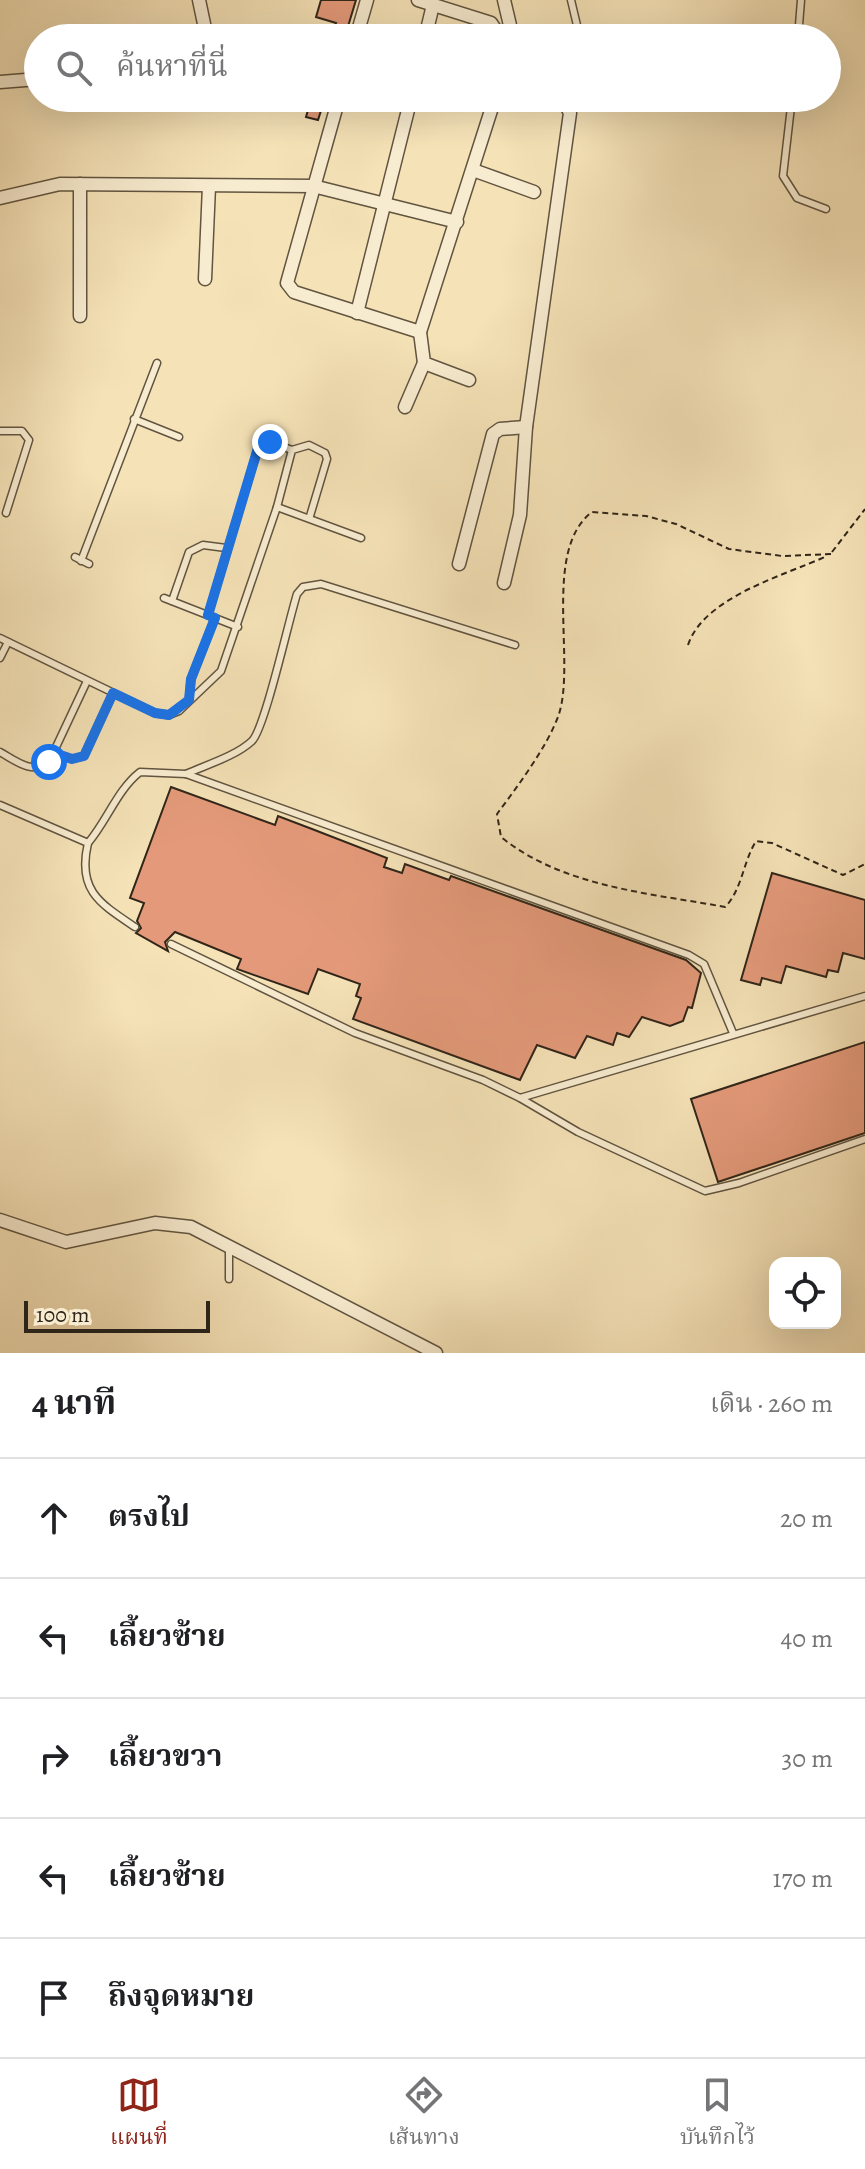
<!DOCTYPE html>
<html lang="th">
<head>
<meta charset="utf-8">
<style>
  body { margin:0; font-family:Alegreya,"Noto Serif Thai",serif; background:#f2f2f2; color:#202124 }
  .controls { position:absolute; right:24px; bottom:24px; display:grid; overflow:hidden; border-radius:16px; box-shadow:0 8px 32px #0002 }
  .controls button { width:72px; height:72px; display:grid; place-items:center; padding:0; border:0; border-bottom:2px solid #e0e0e0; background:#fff; color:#202124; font:40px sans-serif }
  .scale { position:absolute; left:24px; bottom:20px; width:186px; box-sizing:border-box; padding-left:8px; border:4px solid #302519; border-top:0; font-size:22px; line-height:28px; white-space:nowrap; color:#302519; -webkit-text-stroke:6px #f8ecd0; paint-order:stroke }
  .stop { position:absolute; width:24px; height:24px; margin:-18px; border:6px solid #1a73e8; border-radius:50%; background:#fff }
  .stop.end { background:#1a73e8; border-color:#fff; box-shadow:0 2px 8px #0008 }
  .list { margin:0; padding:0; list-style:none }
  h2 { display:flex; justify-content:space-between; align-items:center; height:104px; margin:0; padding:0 32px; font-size:34px }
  h2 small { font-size:26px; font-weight:400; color:#757577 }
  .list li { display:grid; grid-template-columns:52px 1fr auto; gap:24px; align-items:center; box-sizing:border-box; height:120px; padding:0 32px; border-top:2px solid #e0e0e0 }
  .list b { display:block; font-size:30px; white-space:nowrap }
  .list em { font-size:26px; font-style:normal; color:#757577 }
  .icon { flex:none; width:44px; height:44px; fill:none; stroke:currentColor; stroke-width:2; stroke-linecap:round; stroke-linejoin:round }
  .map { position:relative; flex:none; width:865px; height:1353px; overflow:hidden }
  .search { position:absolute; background:#fff; box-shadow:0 8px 32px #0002; left:24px; right:24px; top:24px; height:88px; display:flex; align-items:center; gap:20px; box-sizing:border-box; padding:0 28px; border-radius:44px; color:#757577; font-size:30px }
  .sheet { height:704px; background:#fff }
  nav { display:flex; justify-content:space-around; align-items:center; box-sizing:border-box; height:112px; border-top:2px solid #e0e0e0; background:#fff; font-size:22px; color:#757577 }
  nav a { display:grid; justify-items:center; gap:4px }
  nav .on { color:#8f2418 }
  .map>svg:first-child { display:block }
  .building { fill:#e49a7a; stroke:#302519; stroke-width:2 }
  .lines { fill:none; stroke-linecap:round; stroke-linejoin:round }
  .service-casing { stroke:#615440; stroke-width:9 }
  .minor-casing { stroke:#615440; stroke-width:15 }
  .path { stroke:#302519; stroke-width:2; stroke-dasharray:6 4; stroke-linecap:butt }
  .service { stroke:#f8ecd0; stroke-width:6 }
  .minor { stroke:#f8ecd0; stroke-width:12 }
  .route { stroke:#1a73e8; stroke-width:10 }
</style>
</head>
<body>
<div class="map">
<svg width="865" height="1353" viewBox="0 0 865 1353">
  <rect width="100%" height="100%" fill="#f5e2b7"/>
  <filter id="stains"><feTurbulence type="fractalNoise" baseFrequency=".0025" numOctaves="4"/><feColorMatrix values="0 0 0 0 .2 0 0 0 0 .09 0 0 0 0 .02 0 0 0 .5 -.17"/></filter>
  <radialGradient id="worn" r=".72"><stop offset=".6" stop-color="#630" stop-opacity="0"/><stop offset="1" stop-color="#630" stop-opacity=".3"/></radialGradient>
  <g class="building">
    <path d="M321,0H356L346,33L334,29L336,23L316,17Z"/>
    <path d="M275,98H325L318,120L306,117L308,110Z"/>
    <path d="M171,787L275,825L278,816L312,829L387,858L384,867L402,873L405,864L449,880L451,876L686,960L701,973L692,1008L688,1007L683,1021L670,1026L642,1017L629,1037L617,1033L613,1045L587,1036L575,1058L537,1045L520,1080L353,1019L361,998L356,996L360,984L318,969L308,994L237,969L241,959L175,932L165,942L168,951L136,933L141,928L137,921L144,903L130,898Z"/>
    <path d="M772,873L865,900V959L843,953L838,972L828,970L826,977L786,966L781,983L762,978L760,985L741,980Z"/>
    <path d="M865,1042V1133L718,1182L691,1099Z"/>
  </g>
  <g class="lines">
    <g class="service-casing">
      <g id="service">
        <path d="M571,0L580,38"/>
        <path d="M798,38L801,0"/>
        <path d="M596,98L597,104"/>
        <path d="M792,98L783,176L797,198L826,209"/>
        <path d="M134,419L179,437"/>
        <path d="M0,431H22L29,440L6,513"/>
        <path d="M277,507L292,450L309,445L325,453L327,459L310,516"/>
        <path d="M75,557L89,564"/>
        <path d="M81,561L157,363"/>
        <path d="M164,598L238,627"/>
        <path d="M172,601L189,552L203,545L226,548"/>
        <path d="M208,615L258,448L270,442L292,450"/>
        <path d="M0,638L155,713L169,715L179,711L221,671L277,507L361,538"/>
        <path d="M0,658L8,642"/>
        <path d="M189,700L191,679L215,618"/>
        <path d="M0,752C16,761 32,775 49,762L87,681"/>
        <path d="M54,753L72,759L84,756L113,693"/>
        <path d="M186,774C206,765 236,756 252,741C265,728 289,619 297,594L303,587L321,584L515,645"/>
        <path d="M0,805L88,843C77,890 99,903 135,927"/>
        <path d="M88,843C107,821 117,790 140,772L186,774L689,955L704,964L733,1033"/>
        <path d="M171,944L355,1033L483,1080L520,1098L865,996"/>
        <path d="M520,1098L578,1132L705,1191L739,1183L865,1139"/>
        <path d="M229,1248V1279"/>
      </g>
    </g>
    <g class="minor-casing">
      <g id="minor">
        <path d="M199,0L207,38"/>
        <path d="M418,0L491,23L501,38"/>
        <path d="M504,0L513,38"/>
        <path d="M356,38L367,0"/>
        <path d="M425,38L433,5"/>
        <path d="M0,82L38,79"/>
        <path d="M339,98L287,283L294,292L420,332"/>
        <path d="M473,170L534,192"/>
        <path d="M80,184V316"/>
        <path d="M0,198L60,184L313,186L457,222"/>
        <path d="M205,279L209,186"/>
        <path d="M357,313L411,98"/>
        <path d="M469,380L424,363L420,332L495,98"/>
        <path d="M405,407L424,363"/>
        <path d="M459,564L493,434L500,429L526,427"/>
        <path d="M504,583L520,515L526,427L570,113L562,98"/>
        <path d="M0,1220L66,1242L155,1223L191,1227L436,1353"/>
      </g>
    </g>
    <g class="path">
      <path d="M832,552L865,509"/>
      <path d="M831,554L782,556L729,549L676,524L646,516L592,512C542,550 576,660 559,714C548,746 517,787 497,814L501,837C563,887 649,893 725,907C742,890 743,862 756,841L772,843L843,875L865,864"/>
      <path d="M688,645C704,597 783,576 827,556"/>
    </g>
    <use href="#service" class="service"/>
    <use href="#minor" class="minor"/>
  </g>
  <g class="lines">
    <path class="route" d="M49,762L54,753L72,759L84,756L113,693L155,713L169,715L189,700L191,679L215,618L208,615L258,448L264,442H270"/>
  </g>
  <rect width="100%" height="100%" filter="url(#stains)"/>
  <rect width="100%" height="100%" fill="url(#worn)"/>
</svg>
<div class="controls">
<button><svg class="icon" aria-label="locate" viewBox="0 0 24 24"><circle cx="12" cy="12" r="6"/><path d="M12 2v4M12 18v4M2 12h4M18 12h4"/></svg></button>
</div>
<div class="scale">100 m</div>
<div class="stop" style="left:49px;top:762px"></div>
<div class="stop end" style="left:270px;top:442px"></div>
<div class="search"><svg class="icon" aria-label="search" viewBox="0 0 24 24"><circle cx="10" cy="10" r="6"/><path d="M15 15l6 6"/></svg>ค้นหาที่นี่</div>
</div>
<section class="sheet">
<h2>4 นาที<small>เดิน · 260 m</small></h2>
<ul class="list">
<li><svg class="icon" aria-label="ahead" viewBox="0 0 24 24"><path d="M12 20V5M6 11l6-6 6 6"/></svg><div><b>ตรงไป</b></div><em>20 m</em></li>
<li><svg class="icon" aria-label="left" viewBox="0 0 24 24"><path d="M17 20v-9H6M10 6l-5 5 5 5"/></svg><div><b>เลี้ยวซ้าย</b></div><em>40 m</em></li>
<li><svg class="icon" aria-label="right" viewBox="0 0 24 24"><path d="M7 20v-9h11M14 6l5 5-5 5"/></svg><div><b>เลี้ยวขวา</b></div><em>30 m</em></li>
<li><svg class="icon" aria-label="left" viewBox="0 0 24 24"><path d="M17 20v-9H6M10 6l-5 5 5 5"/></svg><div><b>เลี้ยวซ้าย</b></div><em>170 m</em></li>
<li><svg class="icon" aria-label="arrive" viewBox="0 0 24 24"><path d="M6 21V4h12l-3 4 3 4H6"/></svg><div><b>ถึงจุดหมาย</b></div></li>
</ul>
</section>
<nav>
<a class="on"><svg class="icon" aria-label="map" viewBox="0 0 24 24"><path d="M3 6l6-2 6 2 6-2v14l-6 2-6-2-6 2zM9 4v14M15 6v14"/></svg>แผนที่</a>
<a><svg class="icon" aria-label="directions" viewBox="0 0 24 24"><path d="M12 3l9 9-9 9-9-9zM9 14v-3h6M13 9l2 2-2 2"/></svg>เส้นทาง</a>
<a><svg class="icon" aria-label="saved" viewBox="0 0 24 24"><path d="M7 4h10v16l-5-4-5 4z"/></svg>บันทึกไว้</a>
</nav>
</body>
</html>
